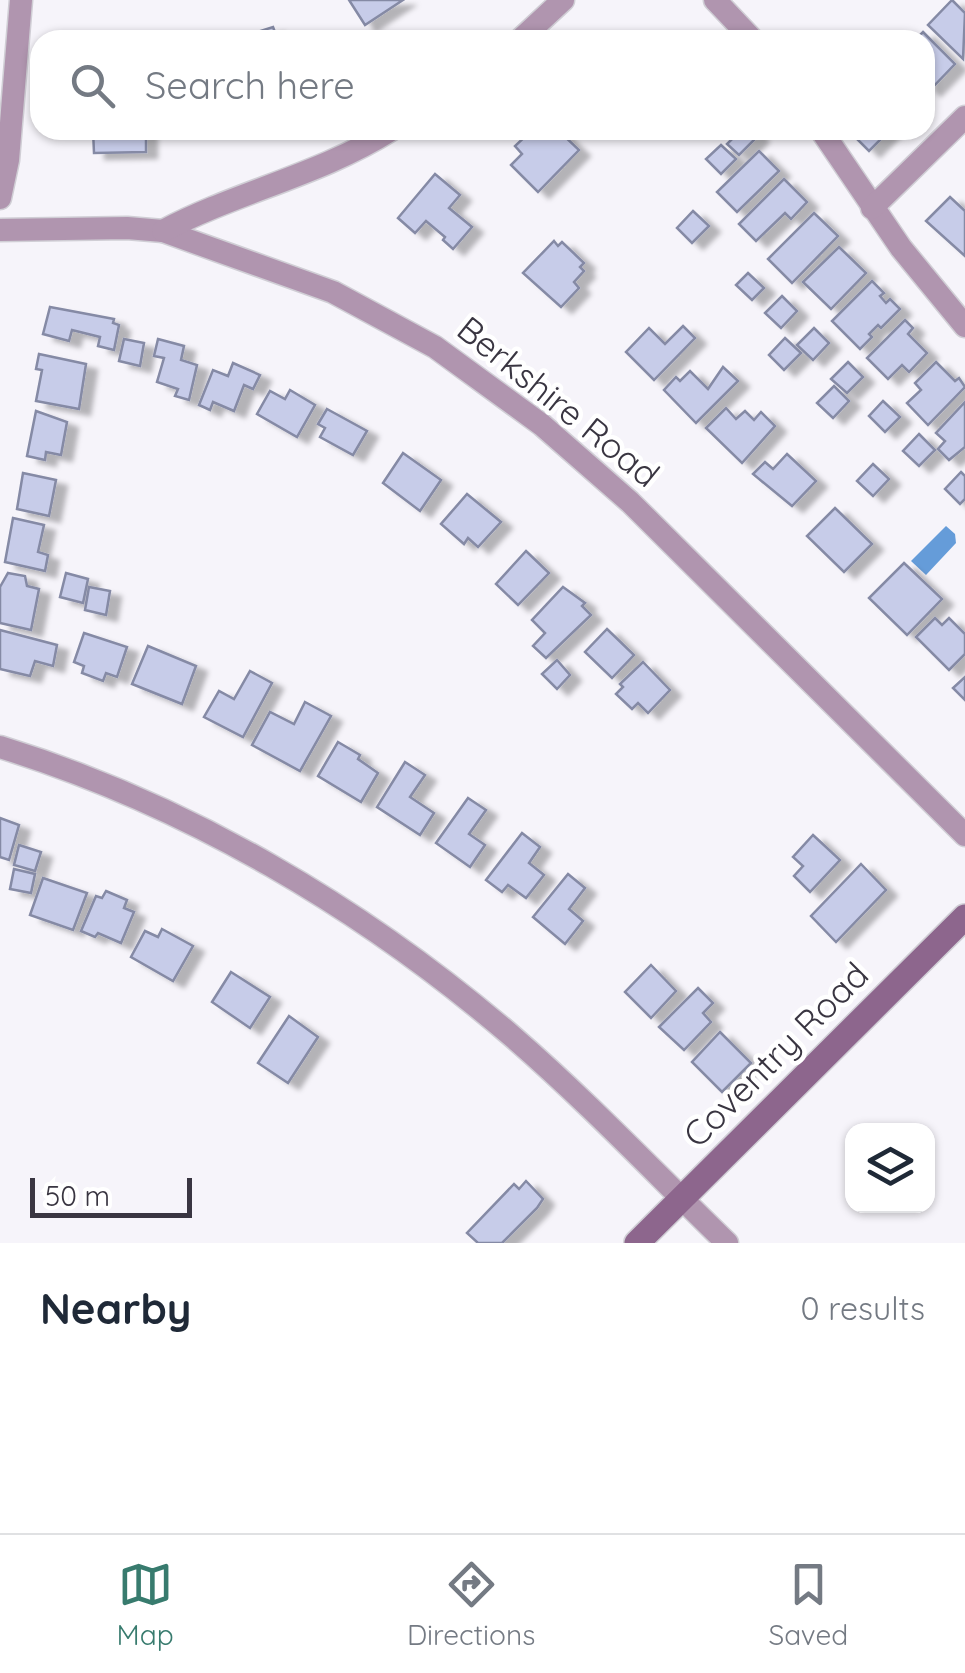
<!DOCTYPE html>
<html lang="en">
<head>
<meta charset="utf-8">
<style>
  body { margin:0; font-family:Quicksand,sans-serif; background:#f2f2f3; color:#1f2937 }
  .controls { position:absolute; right:30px; bottom:30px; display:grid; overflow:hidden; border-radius:20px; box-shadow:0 2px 8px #0004 }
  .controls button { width:90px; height:90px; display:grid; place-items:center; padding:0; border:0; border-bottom:2px solid #e0e1e3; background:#fff; color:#1f2937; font:50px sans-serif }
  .scale { position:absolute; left:30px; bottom:25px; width:162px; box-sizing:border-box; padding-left:10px; border:5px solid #393541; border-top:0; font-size:28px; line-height:35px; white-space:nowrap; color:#393541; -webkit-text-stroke:8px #fff; paint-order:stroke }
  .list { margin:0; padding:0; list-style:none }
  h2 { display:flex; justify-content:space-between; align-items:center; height:130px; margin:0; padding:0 40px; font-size:42px }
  h2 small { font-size:32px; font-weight:400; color:#747a83 }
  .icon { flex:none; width:55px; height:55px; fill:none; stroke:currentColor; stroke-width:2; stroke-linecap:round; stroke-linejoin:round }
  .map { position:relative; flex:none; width:965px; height:1243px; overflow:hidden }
  .search { position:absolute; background:#fff; box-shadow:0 2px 8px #0004; left:30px; right:30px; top:30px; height:110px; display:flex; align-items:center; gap:25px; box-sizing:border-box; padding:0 35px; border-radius:30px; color:#747a83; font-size:38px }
  .sheet { height:290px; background:#fff }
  nav { display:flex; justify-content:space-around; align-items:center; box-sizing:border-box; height:140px; border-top:2px solid #e0e1e3; background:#fff; font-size:28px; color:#747a83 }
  nav a { display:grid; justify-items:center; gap:5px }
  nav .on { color:#387b6e }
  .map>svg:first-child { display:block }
  .water { fill:#659cd9 }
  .building { fill:#c7cce9; stroke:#858aa5; stroke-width:2.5; filter:url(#shadow) }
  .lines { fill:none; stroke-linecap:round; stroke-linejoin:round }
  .street-casing { stroke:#d0ced5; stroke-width:25 }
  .secondary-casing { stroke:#d0ced5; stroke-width:28 }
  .street { stroke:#b095af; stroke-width:22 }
  .secondary { stroke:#8d668d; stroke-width:25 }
  .labels { text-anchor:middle; stroke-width:9; stroke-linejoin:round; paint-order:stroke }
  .street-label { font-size:35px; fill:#393541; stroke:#fff }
</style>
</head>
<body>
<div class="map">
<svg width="965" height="1243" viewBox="0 0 965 1243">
  <defs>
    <filter id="shadow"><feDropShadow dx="11" dy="6" stdDeviation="2.5" flood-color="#0004"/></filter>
  </defs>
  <rect width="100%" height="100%" fill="#f6f4fa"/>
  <path class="water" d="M946,526L955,534L956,543L926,575L911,561Z"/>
  <g class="building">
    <path d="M349,0H403L365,25Z"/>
    <path d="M952,0L965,13L963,59L928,25Z"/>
    <path d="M273,27L278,40H235V39Z"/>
    <path d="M923,32L955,64L930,90L925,85V40H915Z"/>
    <path d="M93,130H146V152L94,153Z"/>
    <path d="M532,130L541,138L549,130H558L579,150L538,192L511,165L522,154L515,146Z"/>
    <path d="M741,130H753L758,136L739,155L727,144Z"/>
    <path d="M852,130H890L869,151L850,132Z"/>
    <path d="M721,145L736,159L721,174L706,159Z"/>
    <path d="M759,151L779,171L737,212L717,192Z"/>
    <path d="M435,174L460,195L449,208L472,227L453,249L443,240L445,237L426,221L415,233L398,218Z"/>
    <path d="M784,179L807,202L791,219L785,213L756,241L739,224Z"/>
    <path d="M950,197L965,211V256L926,221Z"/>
    <path d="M693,211L709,226L692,243L677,228Z"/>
    <path d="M814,213L838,236L792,283L768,259Z"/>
    <path d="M554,241L558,246L562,242L584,263L580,267L584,271L574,282L579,288L561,307L523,273Z"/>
    <path d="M839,247L866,273L831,309L803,282Z"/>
    <path d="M748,273L764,288L752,300L736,285Z"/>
    <path d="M872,281L884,293L880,296L886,303L890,299L900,309L881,328L878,325L869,334L872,337L860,349L832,321Z"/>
    <path d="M782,296L797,311L781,328L765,313Z"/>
    <path d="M50,307L114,319L113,323L119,325L114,350L98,346L100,337L72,330L69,341L43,334Z"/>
    <path d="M905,320L913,328L908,334L927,353L909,372L902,365L888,379L867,358Z"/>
    <path d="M683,326L695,338L654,380L626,352L649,328L665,344Z"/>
    <path d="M814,328L829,343L813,360L797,345Z"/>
    <path d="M785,338L801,353L784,370L769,355Z"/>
    <path d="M124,339L144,343L140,366L119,361Z"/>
    <path d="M158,339L184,346L181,360L197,365L189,400L175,396L178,389L157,382L164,358L154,356Z"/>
    <path d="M39,354L86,364L79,409L36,401L42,370L36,369Z"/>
    <path d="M848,362L863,377L847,393L831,379Z"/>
    <path d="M936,362L955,381L959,378L965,387L928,425L907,403L921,390L915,383Z"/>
    <path d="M233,363L260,375L253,389L244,385L234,411L213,402L210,410L199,405L213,370L228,376Z"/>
    <path d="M723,367L738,381L696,423L664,390L676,377L680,381L690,371L708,389Z"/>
    <path d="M834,386L849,401L833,418L817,403Z"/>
    <path d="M290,390L315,405L297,437L257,414L270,391L285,399Z"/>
    <path d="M883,401L900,417L885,432L869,416Z"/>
    <path d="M965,402V447L949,460L938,449L945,441L936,433Z"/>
    <path d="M726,408L736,419L745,411L754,420L761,412L775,426L742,463L706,428Z"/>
    <path d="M327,409L367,431L353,455L320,437L325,428L318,424Z"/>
    <path d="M36,411L67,422L61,455L46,452L45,460L27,456Z"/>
    <path d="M919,434L935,450L919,466L903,451Z"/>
    <path d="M403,453L441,480L420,511L383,483Z"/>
    <path d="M787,454L816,481L792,506L753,474L765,462L773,469Z"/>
    <path d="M873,464L889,479L873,496L857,481Z"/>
    <path d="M961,472L965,476V499L960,504L945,489Z"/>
    <path d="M23,473L56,480L49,516L17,509Z"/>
    <path d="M467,494L501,522L478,547L468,538L464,544L441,524Z"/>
    <path d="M835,508L872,544L844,572L807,536Z"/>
    <path d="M13,518L44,525L38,552L48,555L45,571L5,562Z"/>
    <path d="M526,551L549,573L518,605L496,584Z"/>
    <path d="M904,563L942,599L907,635L869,598Z"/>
    <path d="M8,573L25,576L27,586L39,589L31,630L0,623V587Z"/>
    <path d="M66,573L88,579L83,603L60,597Z"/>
    <path d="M89,587L110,591L106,615L85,610Z"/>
    <path d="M563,587L585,603L582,606L591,615L546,658L533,646L545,633L532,620Z"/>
    <path d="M935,618L942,625L949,618L965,634V654L949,670L916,637Z"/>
    <path d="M607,629L634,655L612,678L585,652Z"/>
    <path d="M0,630L57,645L53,666L35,661L30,676L0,669Z"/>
    <path d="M84,633L127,647L117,677L106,673L103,681L82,673L84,666L74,662Z"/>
    <path d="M148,646L196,666L182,704L132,684Z"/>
    <path d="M557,660L570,675L557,689L542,674Z"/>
    <path d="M643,662L670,690L648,713L638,703L632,709L616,694L623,687L620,684Z"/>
    <path d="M250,671L272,683L243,737L204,717L219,691L234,699Z"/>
    <path d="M965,677V700L953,688Z"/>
    <path d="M305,702L331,716L300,771L252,745L270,712L294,724Z"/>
    <path d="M338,742L360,755L358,759L378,773L361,802L318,776Z"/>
    <path d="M405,762L425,775L410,797L434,813L420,835L377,807Z"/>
    <path d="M468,798L486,810L469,834L485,845L470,867L436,843Z"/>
    <path d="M0,818L19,825L9,860L0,857Z"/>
    <path d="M522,833L540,847L529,863L544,875L526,898L508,885L502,892L486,880Z"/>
    <path d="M813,835L840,860L810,892L794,876L803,866L793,857Z"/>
    <path d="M19,845L41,852L35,871L14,865Z"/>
    <path d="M861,864L886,890L836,942L811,916Z"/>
    <path d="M14,869L35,874L31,893L10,889Z"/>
    <path d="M568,874L585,888L569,909L583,921L565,944L533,917Z"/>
    <path d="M43,878L87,893L73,930L30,915Z"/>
    <path d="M106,891L127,900L124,908L134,912L121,943L98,933L95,937L81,931L96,896L102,898Z"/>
    <path d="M162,929L193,946L173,981L131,957L145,931L158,937Z"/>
    <path d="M651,965L676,991L651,1018L625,992Z"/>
    <path d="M231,972L270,997L250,1028L212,1002Z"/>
    <path d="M698,988L713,1003L703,1013L711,1022L684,1050L659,1027Z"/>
    <path d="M289,1016L318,1037L288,1083L258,1063Z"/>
    <path d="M720,1032L751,1063L722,1092L692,1062Z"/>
    <path d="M526,1181L543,1199L537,1208L502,1243H478L467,1233L514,1184L519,1189Z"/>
  </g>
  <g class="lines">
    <g class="street-casing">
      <g id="street">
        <path d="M715,0L753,40"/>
        <path d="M520,40L563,0"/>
        <path d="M821,130L901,248L965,326"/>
        <path d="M0,198L8,160L21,0"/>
        <path d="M872,208L965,117"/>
        <path d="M0,230L127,228L163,231L333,292L435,347L542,425L630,502L965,835"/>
        <path d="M163,231C236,192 320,175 391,130"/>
        <path d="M0,747C188,805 364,909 513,1037C588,1102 656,1174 727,1243"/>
      </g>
    </g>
    <g class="secondary-casing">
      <path id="secondary" d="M637,1243L965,917"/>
    </g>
    <use href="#street" class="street"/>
    <use href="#secondary" class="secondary"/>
  </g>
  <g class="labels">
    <g class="street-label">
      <text transform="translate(558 402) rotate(39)" y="12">Berkshire Road</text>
      <text transform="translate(776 1055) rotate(-45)" y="12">Coventry Road</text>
    </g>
  </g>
</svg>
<div class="controls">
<button><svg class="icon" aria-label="layers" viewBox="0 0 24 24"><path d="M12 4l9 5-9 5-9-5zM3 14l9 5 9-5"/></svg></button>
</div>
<div class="scale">50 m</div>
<div class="search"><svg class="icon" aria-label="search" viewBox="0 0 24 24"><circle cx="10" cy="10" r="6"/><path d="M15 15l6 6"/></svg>Search here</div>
</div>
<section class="sheet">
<h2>Nearby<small>0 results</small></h2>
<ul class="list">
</ul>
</section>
<nav>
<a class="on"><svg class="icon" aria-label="map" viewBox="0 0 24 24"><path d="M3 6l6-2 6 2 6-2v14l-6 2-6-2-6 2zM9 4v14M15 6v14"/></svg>Map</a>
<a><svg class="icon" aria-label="directions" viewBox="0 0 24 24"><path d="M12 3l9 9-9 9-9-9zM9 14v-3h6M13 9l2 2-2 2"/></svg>Directions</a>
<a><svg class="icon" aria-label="saved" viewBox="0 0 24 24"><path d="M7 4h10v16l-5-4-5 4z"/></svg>Saved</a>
</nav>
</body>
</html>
